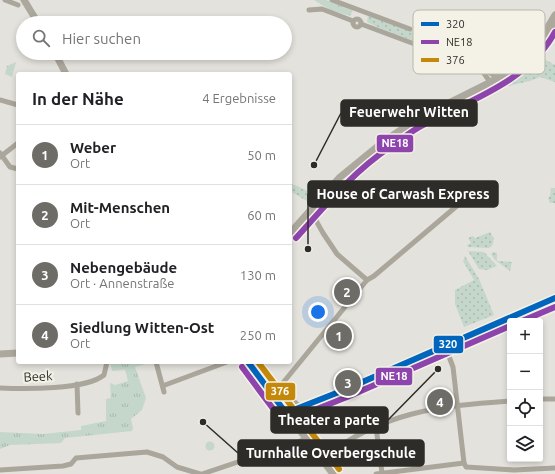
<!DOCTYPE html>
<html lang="de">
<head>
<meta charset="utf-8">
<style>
  body { margin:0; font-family:Ubuntu,sans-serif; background:#f6f6f6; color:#202124 }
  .controls { position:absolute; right:12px; bottom:12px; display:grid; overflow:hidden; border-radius:4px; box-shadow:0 2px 6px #0003 }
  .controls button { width:36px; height:36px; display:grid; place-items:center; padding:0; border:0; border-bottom:1px solid #e0e0e0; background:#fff; color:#202124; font:20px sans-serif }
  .you { position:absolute; left:318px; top:312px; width:14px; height:14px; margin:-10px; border:3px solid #fff; border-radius:50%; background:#1a73e8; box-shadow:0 0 0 6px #1a73e833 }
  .badge { display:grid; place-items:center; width:26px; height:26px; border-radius:50%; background:#6d6c67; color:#fff; font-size:13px; font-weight:700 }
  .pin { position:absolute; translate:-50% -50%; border:2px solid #fff; box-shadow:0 1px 4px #0006 }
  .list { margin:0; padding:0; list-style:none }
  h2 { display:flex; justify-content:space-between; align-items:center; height:52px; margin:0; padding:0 16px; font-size:17px }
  h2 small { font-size:13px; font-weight:400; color:#757577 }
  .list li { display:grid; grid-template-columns:26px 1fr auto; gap:12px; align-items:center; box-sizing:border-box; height:60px; padding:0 16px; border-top:1px solid #e0e0e0 }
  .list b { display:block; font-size:15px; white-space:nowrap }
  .list p { margin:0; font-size:13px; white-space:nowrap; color:#757577 }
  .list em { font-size:13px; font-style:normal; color:#757577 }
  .icon { flex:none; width:22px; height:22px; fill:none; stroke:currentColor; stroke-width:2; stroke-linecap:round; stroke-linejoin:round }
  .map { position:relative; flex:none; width:555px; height:474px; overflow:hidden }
  .search { position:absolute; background:#fff; box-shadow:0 2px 6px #0003; left:16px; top:16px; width:276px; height:44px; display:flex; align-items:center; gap:10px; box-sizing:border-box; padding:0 14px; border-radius:22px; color:#757577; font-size:15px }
  .panel { position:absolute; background:#fff; box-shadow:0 2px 6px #0003; left:16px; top:72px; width:276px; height:292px; border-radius:4px }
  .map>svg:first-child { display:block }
  .grass { fill:url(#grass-dots) }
  .park { fill:url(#park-tufts) }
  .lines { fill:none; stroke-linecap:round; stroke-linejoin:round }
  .minor { stroke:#aba69b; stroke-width:5 }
  .major { stroke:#ada89d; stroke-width:7 }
  .bus-1-casing { stroke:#f4f2e6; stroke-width:9 }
  .bus-2-casing { stroke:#f4f2e6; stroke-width:9 }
  .bus-3-casing { stroke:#f4f2e6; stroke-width:9 }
  .bus-1 { stroke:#0065bd; stroke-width:6 }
  .bus-2 { stroke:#8e44ad; stroke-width:6 }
  .bus-3 { stroke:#c4880a; stroke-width:6 }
  .labels { text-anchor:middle; stroke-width:4; stroke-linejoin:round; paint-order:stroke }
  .street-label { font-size:13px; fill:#2d2c28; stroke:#f4f2e6 }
  .key { fill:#f4f2e6; stroke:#b8b7ad; stroke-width:1 }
  .key-label { font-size:11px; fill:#2d2c28 }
  .leader { fill:none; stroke:#2d2c28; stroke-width:1.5 }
  .callout-dot { fill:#2d2c28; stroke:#f4f2e6; stroke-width:1.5 }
  .callout { fill:#2d2c28; stroke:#2d2c28; stroke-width:1.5 }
  .callout-label { font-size:14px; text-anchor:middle; font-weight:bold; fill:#fff }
  .line-badge { stroke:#f4f2e6; stroke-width:1.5 }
  .badge-label { font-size:11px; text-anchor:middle; font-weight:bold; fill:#fff }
</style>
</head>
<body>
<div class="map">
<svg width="555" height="474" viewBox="0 0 555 474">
  <defs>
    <pattern id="grass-dots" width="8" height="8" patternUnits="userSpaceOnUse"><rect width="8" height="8" fill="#c4d7ca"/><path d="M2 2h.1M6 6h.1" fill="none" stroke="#a9b9ae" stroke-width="1.8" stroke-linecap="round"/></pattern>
    <pattern id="park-tufts" width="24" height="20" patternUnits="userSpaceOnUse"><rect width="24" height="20" fill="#c4d7ca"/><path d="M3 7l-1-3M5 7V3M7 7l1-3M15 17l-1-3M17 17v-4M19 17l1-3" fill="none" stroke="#a9b9ae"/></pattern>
  </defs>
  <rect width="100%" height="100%" fill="#e4e2dc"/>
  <g class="grass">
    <path d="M368,16L459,47L509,55L512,51L522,54L509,66L499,72L379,28L367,22Z"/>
    <path d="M528,58L541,64L544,59L555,65V82L540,77L530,81L481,92L520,67Z"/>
    <path d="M290,183L310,192L314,188L317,190L307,201L290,191Z"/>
    <path d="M551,188H555V203H550L548,198L550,196Z"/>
    <path d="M490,232L494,239L492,246L489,248L468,247L467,245L471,243L468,238L473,236L475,238Z"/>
    <path d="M468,251L484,252L497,266L487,270L479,269Z"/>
    <path d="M493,252L497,253V261L512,262L510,271L495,260L491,254Z"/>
    <path d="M465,256L479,279L494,315L464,327L455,304V290L474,280L463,261Z"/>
  </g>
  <g class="park">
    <path d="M314,0H326L353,10L350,16L330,10Z"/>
    <path d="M16,62L12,77L5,74L7,66Z"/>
    <path d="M110,362H152L135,367L146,398L142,410L131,419L133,428L132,431L65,438L61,443L10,445L0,449V432L43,434L81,430V426L106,421V399L111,398L110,383L115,385L128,381L125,370L112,371Z"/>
    <circle cx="210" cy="446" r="4.5"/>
  </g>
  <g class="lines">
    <g class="minor">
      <path d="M5,0L18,5"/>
      <path d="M332,0L410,29"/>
      <path d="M309,10L322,9L353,21"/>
      <circle cx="357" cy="23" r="4"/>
      <path d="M361,24L487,71L498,78"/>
      <path d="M481,69L490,82"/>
      <path d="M0,100L18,105"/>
      <path d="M0,153L10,167L18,169"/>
      <path d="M0,157L18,143"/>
      <path d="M310,210L323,233L337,254L367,280"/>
      <path d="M445,346L453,367L464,463"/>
      <path d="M156,362L164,392"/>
      <path d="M77,384L78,413"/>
      <path d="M165,385L227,362"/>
      <path d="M279,387L300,407"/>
      <path d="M0,388C24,389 86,390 104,375L107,362"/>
      <path d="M273,395L367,280L374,276L458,205"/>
      <path d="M540,399H555"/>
      <path d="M286,413L344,390L555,298"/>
      <path d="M376,427L382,473"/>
      <path d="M322,459C381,412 438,406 510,401"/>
      <path d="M0,470L63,466L71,464L76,458L147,452L163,457L177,467L200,474"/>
      <path d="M202,474L306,439"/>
      <path d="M376,474L464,463L466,467L514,470L555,468"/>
    </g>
    <g class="major">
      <path d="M24,0L38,23"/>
      <path d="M543,35L555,15"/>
      <path d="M55,53L66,74"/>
      <path d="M290,233L339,178L383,142L417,119L487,84L515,67L555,25"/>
      <path d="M0,354L18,353"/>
      <path d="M248,362L333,474"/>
    </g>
    <g class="bus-1-casing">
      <g id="bus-1">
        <path d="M248,362L286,413"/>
        <path d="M286,413L344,390L555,298"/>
      </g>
    </g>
    <g class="bus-2-casing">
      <g id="bus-2">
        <path d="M296,238C325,206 353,172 390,147C401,140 411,131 423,125C470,100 528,82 555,32"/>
        <path d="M522,321L555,307"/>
        <path d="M242,367L280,418L287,421L347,397L510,326"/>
      </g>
    </g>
    <g class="bus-3-casing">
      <path id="bus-3" d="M258,362L339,469"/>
    </g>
    <use href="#bus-1" class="bus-1"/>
    <use href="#bus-2" class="bus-2"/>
    <use href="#bus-3" class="bus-3"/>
  </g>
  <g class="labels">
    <g class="street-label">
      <text transform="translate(38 376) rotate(-3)" y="5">Beek</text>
    </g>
  </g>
  <rect x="413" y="10" width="132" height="64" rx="6" class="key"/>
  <rect x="421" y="22" width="18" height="4" fill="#0065bd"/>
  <rect x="421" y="40" width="18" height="4" fill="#8e44ad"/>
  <rect x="421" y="58" width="18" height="4" fill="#c4880a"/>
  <g class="key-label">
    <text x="446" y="28">320</text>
    <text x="446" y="46">NE18</text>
    <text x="446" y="64">376</text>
  </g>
  <path class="leader" d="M314 165L341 113M308 249L308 194M438 369L388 420M203 422L238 453"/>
  <g class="callout-dot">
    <circle cx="314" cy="165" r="4"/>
    <circle cx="308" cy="249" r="4"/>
    <circle cx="438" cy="369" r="4"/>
    <circle cx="203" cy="422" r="4"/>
  </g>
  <g class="callout">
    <rect x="341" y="100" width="136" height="26" rx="4"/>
    <rect x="308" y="181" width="190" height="26" rx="4"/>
    <rect x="271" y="407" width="117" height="26" rx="4"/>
    <rect x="238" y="440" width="186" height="26" rx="4"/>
  </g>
  <g class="callout-label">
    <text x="409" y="117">Feuerwehr Witten</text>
    <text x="403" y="199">House of Carwash Express</text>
    <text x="329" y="425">Theater a parte</text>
    <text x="331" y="458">Turnhalle Overbergschule</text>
  </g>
  <g class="line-badge">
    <rect x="376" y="134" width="38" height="19" rx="4" fill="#8e44ad"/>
    <rect x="433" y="335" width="31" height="19" rx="4" fill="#0065bd"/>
    <rect x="375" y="367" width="38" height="19" rx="4" fill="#8e44ad"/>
    <rect x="265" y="382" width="31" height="19" rx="4" fill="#c4880a"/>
  </g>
  <g class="badge-label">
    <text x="395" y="147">NE18</text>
    <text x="448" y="348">320</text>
    <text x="394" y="380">NE18</text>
    <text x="280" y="395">376</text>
  </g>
</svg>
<div class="controls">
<button>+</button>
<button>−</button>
<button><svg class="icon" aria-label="locate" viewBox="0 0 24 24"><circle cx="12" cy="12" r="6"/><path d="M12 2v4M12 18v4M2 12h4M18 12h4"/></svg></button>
<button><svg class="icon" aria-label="layers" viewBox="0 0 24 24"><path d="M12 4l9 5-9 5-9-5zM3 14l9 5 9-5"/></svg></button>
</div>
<div class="you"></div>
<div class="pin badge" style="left:339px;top:336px">1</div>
<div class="pin badge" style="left:347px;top:292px">2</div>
<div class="pin badge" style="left:348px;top:383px">3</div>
<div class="pin badge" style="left:440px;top:402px">4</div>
<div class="search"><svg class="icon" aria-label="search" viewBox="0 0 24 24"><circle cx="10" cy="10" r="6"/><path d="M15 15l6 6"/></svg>Hier suchen</div>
<section class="panel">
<h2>In der Nähe<small>4 Ergebnisse</small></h2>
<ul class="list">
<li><span class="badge">1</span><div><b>Weber</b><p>Ort</p></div><em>50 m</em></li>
<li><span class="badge">2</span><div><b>Mit-Menschen</b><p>Ort</p></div><em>60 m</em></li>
<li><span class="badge">3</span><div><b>Nebengebäude</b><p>Ort · Annenstraße</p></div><em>130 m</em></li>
<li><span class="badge">4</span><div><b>Siedlung Witten-Ost</b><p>Ort</p></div><em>250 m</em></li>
</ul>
</section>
</div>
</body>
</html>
